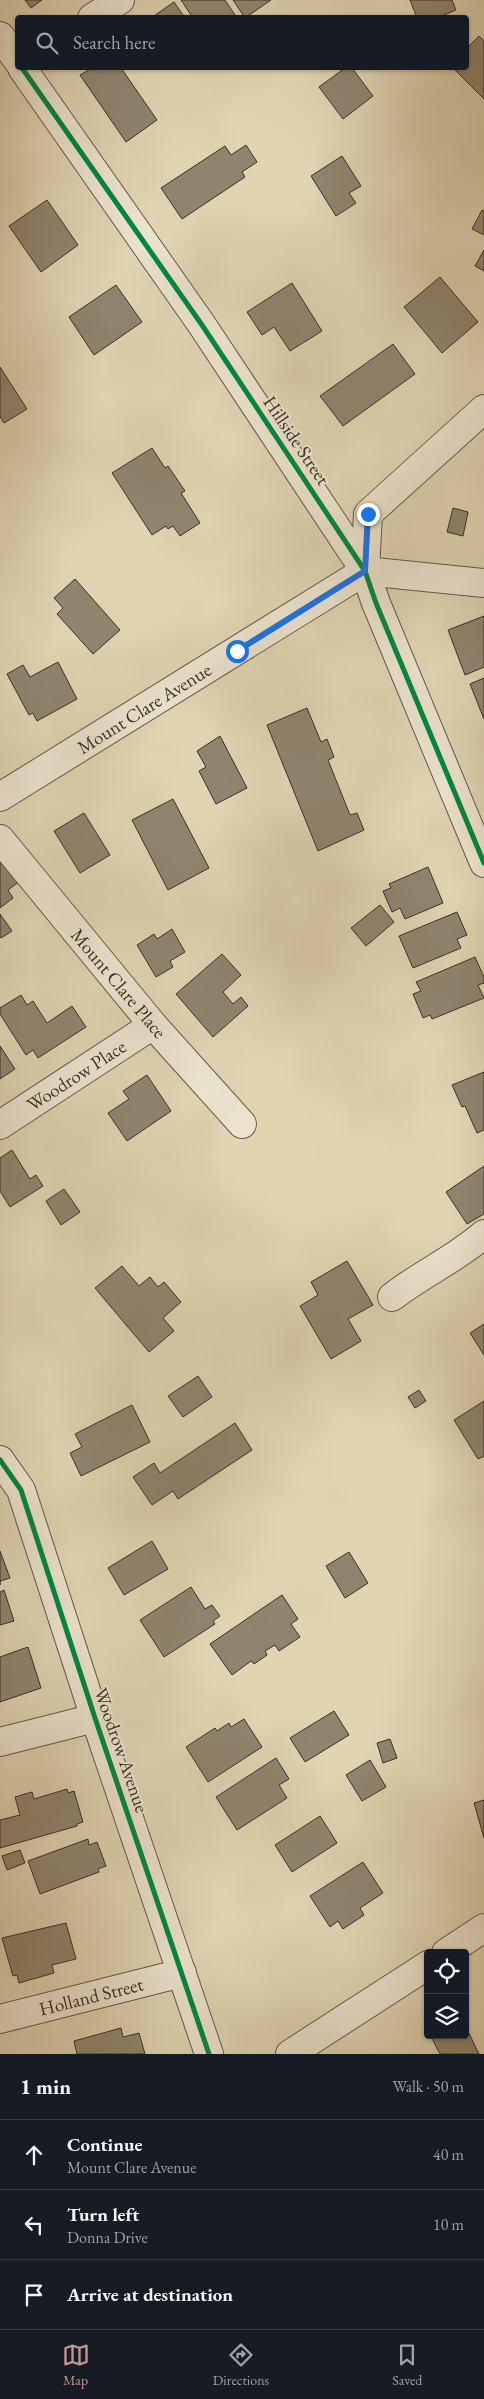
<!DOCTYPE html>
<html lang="en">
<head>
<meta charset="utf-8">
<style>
  body { margin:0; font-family:"EB Garamond",serif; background:#242831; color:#f1f3f6 }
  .controls { position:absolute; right:15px; bottom:15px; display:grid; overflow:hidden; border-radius:5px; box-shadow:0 1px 4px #0004 }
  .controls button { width:45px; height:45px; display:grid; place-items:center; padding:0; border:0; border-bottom:1px solid #363941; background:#171b24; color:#f1f3f6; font:25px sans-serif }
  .stop { position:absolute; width:15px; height:15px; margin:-11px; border:4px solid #1a73e8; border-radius:50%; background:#fff }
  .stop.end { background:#1a73e8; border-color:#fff; box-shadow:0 1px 5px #0008 }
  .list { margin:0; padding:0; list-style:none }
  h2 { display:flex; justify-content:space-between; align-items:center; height:65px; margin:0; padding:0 20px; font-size:21px }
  h2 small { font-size:16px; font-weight:400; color:#9ea1a6 }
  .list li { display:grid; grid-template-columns:32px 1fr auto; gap:15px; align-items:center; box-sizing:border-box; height:70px; padding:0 20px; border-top:1px solid #363941 }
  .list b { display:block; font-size:19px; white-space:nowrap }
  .list p { margin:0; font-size:16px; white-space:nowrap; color:#9ea1a6 }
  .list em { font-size:16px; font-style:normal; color:#9ea1a6 }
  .icon { flex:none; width:28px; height:28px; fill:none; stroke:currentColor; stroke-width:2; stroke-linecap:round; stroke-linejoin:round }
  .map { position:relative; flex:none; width:484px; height:2054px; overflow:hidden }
  .search { position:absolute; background:#171b24; box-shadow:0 1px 4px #0004; left:15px; right:15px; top:15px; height:55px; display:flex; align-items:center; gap:12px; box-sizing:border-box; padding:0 18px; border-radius:5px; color:#9ea1a6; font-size:19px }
  .sheet { height:275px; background:#171b24 }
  nav { display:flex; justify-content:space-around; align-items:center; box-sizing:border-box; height:70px; border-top:1px solid #363941; background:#171b24; font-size:14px; color:#9ea1a6 }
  nav a { display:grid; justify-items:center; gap:2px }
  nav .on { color:#c59692 }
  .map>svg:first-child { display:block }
  .building { fill:#8f856f; stroke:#383026 }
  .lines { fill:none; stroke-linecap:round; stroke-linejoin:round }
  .minor-casing { stroke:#625949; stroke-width:30 }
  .minor { stroke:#ebe3ce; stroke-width:28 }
  .cycleway-casing { stroke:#ebe3ce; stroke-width:8 }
  .cycleway { stroke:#00873e; stroke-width:5 }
  .route { stroke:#1a73e8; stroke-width:6 }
  .labels { text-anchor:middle; stroke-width:4; stroke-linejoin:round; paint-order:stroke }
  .street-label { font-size:19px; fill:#383026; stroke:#ebe3ce }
</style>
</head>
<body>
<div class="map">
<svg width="484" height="2054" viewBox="0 0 484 2054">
  <rect width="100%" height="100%" fill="#e0d4b3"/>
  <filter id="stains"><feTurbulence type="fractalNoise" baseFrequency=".004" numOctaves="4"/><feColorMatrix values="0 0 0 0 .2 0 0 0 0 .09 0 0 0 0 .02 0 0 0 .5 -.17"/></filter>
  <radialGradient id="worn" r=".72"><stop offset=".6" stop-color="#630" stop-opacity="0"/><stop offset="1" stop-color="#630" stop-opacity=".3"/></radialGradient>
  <g class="building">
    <path d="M25,0H42L31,8Z"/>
    <path d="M181,0H225L237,18H193Z"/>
    <path d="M233,0H271L245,18Z"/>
    <path d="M410,0H452L456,10L437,18H417Z"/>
    <path d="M174,2L185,18H151Z"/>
    <path d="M479,36L484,41V99L453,68H466V49Z"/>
    <path d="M92,68H121L157,120L126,142L80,75Z"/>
    <path d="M345,68H352L373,96L343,119L319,87Z"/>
    <path d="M246,145L257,162L242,172L245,177L182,219L161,188L225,146L231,155Z"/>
    <path d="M342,156L361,186L349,193L356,203L336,216L311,176Z"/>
    <path d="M47,200L78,245L41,272L9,226Z"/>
    <path d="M482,210L484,211V235L472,229Z"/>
    <path d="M484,250V271L475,266Z"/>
    <path d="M440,277L478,322L442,353L404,307Z"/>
    <path d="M292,283L322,331L290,351L274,327L262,335L247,312Z"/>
    <path d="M116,285L142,322L94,355L69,317Z"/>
    <path d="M393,344L415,374L343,426L320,396Z"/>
    <path d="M0,367L27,409L4,423L0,417Z"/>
    <path d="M152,448L165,468L168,466L185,491L181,493L200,523L180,536L173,526L168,529L166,526L152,535L112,473Z"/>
    <path d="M453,508L468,512L463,536L447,532Z"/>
    <path d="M75,579L120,630L93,654L57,614L63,608L54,598Z"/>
    <path d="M484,616V667L465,675L448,630Z"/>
    <path d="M58,662L77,699L37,721L33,713L29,715L7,674L23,665L30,677Z"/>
    <path d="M484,678V719L470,684Z"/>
    <path d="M307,708L321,742L327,739L334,757L328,760L350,815L357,813L364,830L318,851L267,725Z"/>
    <path d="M220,736L247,788L216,804L199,771L206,767L197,751Z"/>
    <path d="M173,799L209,868L168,890L132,820Z"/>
    <path d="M84,813L110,855L80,873L54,831Z"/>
    <path d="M0,854L20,881L8,890L13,898L0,908Z"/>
    <path d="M428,867L443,903L405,919L400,908L392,912L383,891L391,888L389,884Z"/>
    <path d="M380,905L394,922L366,946L351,928Z"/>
    <path d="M457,912L467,935L457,939L461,948L413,968L399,936Z"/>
    <path d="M0,914L12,931L1,938L0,937Z"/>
    <path d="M172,929L185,952L170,961L173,967L156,977L137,945L154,934L157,939Z"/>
    <path d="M222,954L241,975L223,992L233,1004L241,997L248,1006L213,1037L176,994Z"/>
    <path d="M475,957L484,977V983L478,985L484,998L432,1019L430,1015L423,1018L413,994L421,991L416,982Z"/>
    <path d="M21,995L27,1005L33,1001L47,1023L72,1006L86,1027L38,1058L33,1050L26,1055L0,1014V1008Z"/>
    <path d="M0,1046L15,1069L0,1079Z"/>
    <path d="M484,1072V1130L477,1133L465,1106L462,1107L452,1085Z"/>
    <path d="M147,1075L171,1111L127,1141L108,1113L129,1099L123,1091Z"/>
    <path d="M12,1150L30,1179L36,1175L43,1186L10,1207L0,1191V1158Z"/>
    <path d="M484,1166V1214L467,1224L446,1192Z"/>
    <path d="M64,1189L80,1212L61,1225L46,1201Z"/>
    <path d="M347,1261L373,1305L348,1319L361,1341L331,1359L300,1306L318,1295L311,1282Z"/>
    <path d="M122,1266L139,1286L150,1277L158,1287L164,1282L181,1302L163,1318L174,1331L149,1352L95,1288Z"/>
    <path d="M484,1324V1355L470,1333Z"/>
    <path d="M198,1376L212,1397L183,1417L168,1396Z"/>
    <path d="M419,1390L426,1401L415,1408L408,1397Z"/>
    <path d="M484,1401V1456L478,1459L454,1420Z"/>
    <path d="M132,1405L150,1442L81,1476L70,1453L82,1447L75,1434Z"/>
    <path d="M235,1423L252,1450L178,1499L173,1491L152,1505L133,1477L154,1463L160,1473Z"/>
    <path d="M152,1541L168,1569L124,1595L108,1568Z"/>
    <path d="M0,1551L10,1578L0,1581V1585Z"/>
    <path d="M349,1552L368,1583L345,1598L326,1566Z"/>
    <path d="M191,1587L205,1609L212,1605L220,1616L213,1621L215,1624L164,1657L140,1620Z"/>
    <path d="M4,1590L14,1621L0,1625V1592Z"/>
    <path d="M282,1595L298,1619L291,1624L300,1637L279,1651L275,1645L265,1651L267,1655L254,1664L251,1661L232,1675L210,1644Z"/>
    <path d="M28,1647L41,1688L0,1702V1657Z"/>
    <path d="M334,1711L349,1735L305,1762L290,1738Z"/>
    <path d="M244,1719L262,1747L208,1782L186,1747L215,1728L217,1731L229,1723L231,1727Z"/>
    <path d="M390,1739L397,1758L383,1763L377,1743Z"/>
    <path d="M276,1758L289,1779L279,1785L287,1798L237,1830L216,1797Z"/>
    <path d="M370,1760L386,1787L362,1801L346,1775Z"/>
    <path d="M67,1789L68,1793L74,1791L83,1822L77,1824V1826L0,1848V1820L20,1815L15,1797L32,1792L34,1799Z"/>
    <path d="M484,1800V1838L474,1803Z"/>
    <path d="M320,1816L337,1843L292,1872L275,1845Z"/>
    <path d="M88,1839L89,1845L97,1842L106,1866L98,1869L99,1872L40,1894L28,1861Z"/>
    <path d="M20,1850L25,1863L7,1870L2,1856Z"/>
    <path d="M363,1862L383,1893L360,1908L364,1915L343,1929L338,1921L330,1927L310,1896Z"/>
    <path d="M66,1923L76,1959L52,1965L54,1973L19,1983L17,1975L13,1976L2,1938Z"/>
    <path d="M465,2025L479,2054H440L430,2035H465Z"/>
    <path d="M121,2028L123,2037L139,2033L145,2054H77L74,2041Z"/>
  </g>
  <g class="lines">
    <g class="minor-casing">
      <g id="minor">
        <path d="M92,18L120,0"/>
        <path d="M0,36L18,61"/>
        <path d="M22,68L202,325L365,571L376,603L484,863"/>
        <path d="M365,571L368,514L484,409"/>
        <path d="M0,797L365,571L484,583"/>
        <path d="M0,839L153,1025L242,1124"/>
        <path d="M0,1125L153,1025"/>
        <path d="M392,1297C421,1274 456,1259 484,1234"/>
        <path d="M0,1460L21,1490L95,1718L209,2054"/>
        <path d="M0,1742L95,1718"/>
        <path d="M446,1953L484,1928"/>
        <path d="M0,2019L182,1973"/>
        <path d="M290,2054L428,1965"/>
      </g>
    </g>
    <use href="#minor" class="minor"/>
    <g class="cycleway-casing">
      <g id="cycleway">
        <path d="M22,68L202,325L365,571L376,603L484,863"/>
        <path d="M0,1460L21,1490L95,1718L209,2054"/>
      </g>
    </g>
    <use href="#cycleway" class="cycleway"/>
  </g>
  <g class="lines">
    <path class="route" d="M237,651L365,571L368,514"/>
  </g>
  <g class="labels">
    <g class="street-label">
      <text transform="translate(297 440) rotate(56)" y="7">Hillside Street</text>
      <text transform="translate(144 708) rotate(-32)" y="7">Mount Clare Avenue</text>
      <text transform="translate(119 983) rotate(50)" y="7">Mount Clare Place</text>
      <text transform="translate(76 1075) rotate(-33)" y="7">Woodrow Place</text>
      <text transform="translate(122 1750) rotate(71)" y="7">Woodrow Avenue</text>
      <text transform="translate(91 1996) rotate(-14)" y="7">Holland Street</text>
    </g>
  </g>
  <rect width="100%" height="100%" filter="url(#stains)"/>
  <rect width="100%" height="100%" fill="url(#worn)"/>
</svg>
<div class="controls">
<button><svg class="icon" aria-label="locate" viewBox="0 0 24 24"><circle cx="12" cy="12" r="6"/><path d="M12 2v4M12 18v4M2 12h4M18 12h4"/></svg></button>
<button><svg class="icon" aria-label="layers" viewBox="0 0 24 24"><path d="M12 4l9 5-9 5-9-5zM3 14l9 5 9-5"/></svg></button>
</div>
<div class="stop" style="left:237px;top:651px"></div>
<div class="stop end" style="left:368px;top:514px"></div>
<div class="search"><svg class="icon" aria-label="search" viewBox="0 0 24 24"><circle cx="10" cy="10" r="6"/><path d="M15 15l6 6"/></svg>Search here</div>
</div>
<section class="sheet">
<h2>1 min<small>Walk · 50 m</small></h2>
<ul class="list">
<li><svg class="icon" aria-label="ahead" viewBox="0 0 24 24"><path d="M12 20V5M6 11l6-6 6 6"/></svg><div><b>Continue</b><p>Mount Clare Avenue</p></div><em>40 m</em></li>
<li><svg class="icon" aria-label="left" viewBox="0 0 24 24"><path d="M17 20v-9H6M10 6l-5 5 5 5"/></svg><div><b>Turn left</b><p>Donna Drive</p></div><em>10 m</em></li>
<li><svg class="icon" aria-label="arrive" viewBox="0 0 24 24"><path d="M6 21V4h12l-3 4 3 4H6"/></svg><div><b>Arrive at destination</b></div></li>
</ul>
</section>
<nav>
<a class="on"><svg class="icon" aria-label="map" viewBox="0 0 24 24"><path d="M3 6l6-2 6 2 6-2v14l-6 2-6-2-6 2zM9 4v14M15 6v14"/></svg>Map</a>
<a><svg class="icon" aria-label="directions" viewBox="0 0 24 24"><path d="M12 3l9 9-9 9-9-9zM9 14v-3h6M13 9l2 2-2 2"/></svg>Directions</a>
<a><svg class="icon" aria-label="saved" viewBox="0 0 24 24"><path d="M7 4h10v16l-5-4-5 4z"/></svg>Saved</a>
</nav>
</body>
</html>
